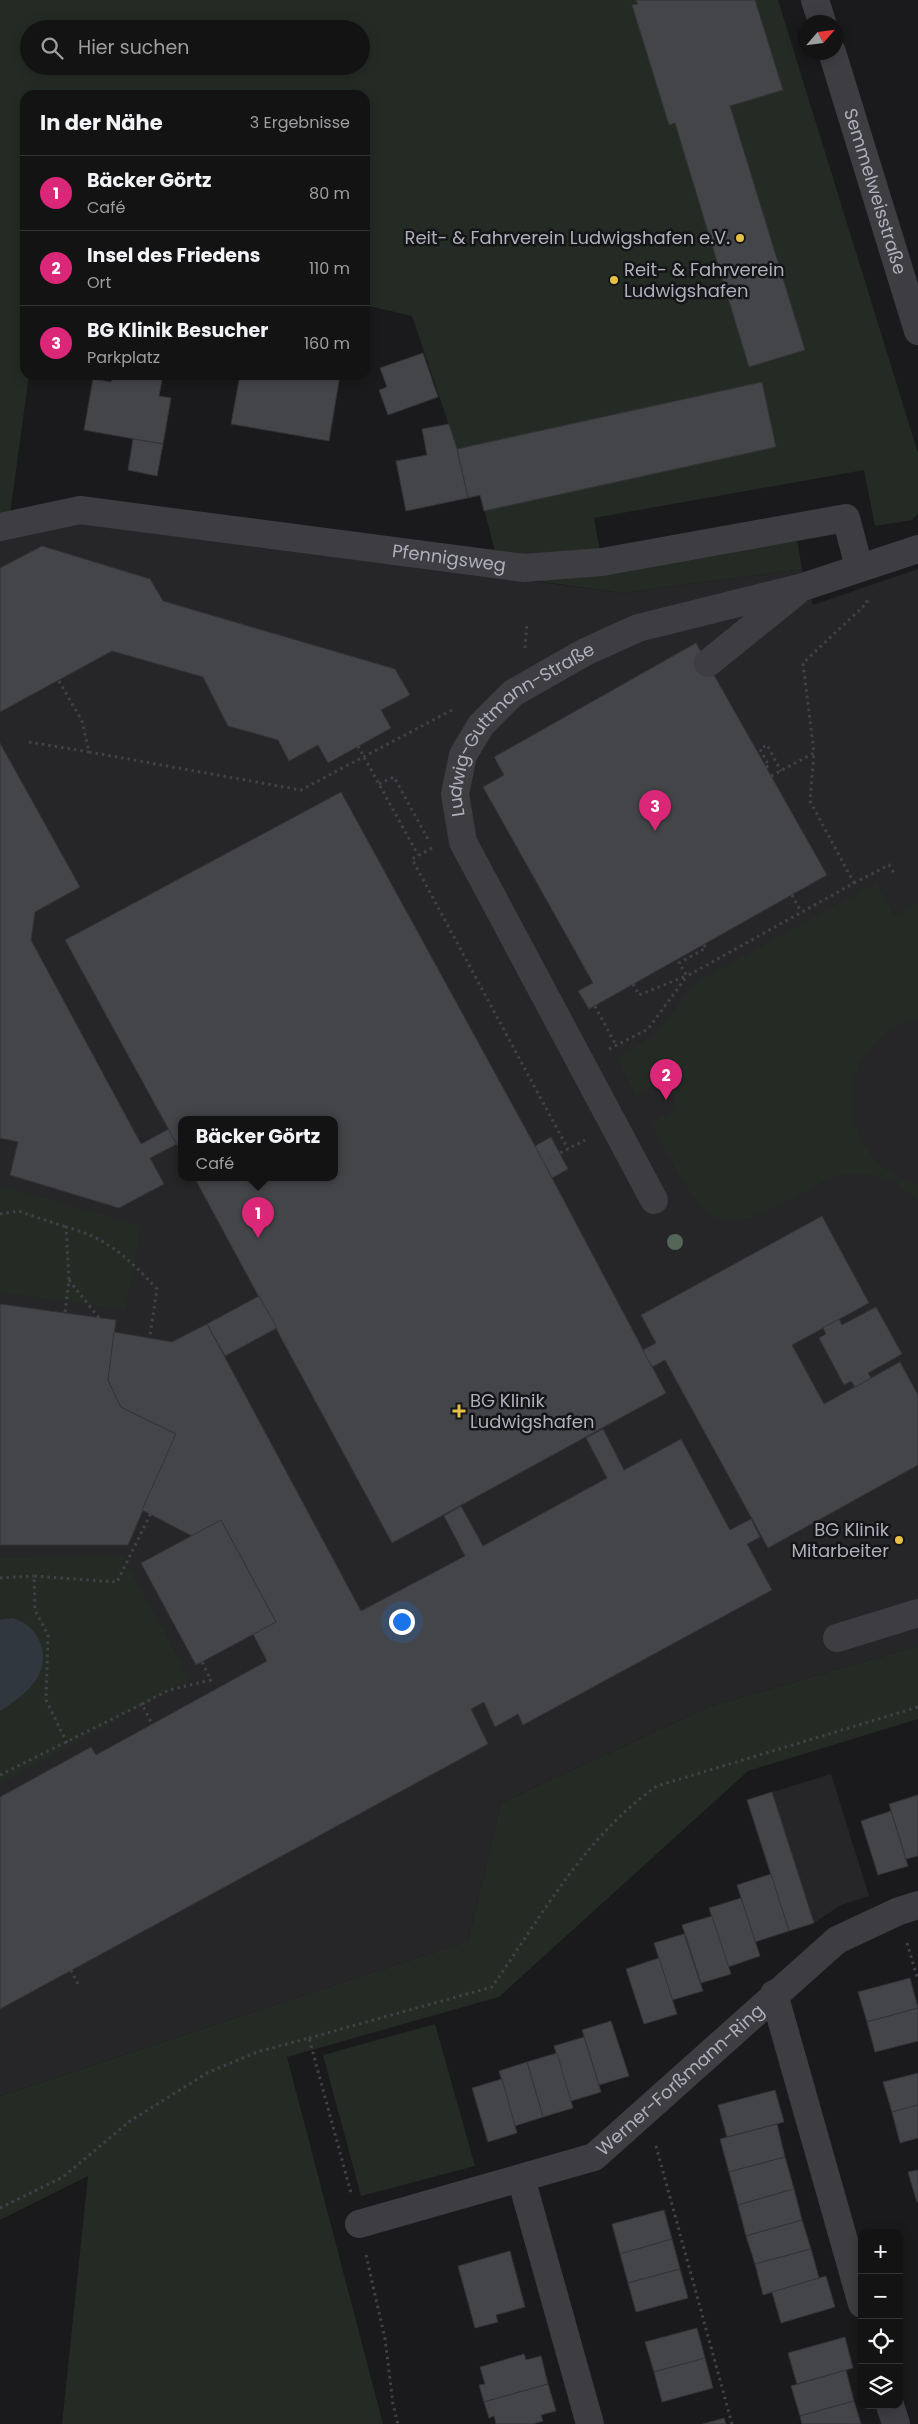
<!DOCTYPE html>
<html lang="de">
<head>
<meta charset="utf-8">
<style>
  body { margin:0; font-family:Poppins,sans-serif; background:#212022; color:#f1f3f6 }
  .controls { position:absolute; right:15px; bottom:15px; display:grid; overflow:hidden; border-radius:10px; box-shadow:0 2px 12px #0003 }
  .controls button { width:45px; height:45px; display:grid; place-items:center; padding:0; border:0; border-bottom:1px solid #333234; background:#141314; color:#f1f3f6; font:25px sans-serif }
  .compass { position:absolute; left:798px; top:15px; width:45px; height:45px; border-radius:50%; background:#141314; box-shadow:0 2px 12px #0003; rotate:62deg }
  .you { position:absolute; left:401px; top:1621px; width:18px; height:18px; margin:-12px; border:4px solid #fff; border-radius:50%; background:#1a73e8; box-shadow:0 0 0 8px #1a73e833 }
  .badge { display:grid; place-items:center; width:32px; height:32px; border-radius:50%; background:#db2777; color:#fff; font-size:16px; font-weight:700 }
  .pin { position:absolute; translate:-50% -41px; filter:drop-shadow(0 1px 2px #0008) }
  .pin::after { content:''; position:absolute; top:26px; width:18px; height:15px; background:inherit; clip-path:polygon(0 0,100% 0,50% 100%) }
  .popup { position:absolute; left:178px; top:1116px; width:160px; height:65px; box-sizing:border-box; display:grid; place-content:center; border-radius:10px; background:#141314; filter:drop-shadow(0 1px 4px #0005); font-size:16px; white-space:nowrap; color:#9d9ea0 }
  .popup b { font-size:19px; color:#f1f3f6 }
  .popup::after { content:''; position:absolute; left:50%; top:100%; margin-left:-10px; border:10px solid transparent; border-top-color:#141314 }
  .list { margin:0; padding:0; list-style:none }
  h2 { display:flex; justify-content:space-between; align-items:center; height:65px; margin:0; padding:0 20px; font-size:21px }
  h2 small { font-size:16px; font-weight:400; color:#9d9ea0 }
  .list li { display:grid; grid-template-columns:32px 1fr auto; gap:15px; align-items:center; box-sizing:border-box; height:75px; padding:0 20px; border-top:1px solid #333234 }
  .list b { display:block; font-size:19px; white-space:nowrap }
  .list p { margin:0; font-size:16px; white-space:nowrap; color:#9d9ea0 }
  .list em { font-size:16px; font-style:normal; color:#9d9ea0 }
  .icon { flex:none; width:28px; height:28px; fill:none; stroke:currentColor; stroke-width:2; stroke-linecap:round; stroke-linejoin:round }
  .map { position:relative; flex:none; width:918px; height:2424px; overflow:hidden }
  .search { position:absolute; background:#141314; box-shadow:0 2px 12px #0003; left:20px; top:20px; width:350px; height:55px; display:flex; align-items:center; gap:12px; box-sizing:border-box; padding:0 18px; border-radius:28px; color:#9d9ea0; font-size:19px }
  .panel { position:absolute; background:#141314; box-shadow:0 2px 12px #0003; left:20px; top:90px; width:350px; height:290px; border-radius:15px }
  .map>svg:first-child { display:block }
  .built { fill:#262628; fill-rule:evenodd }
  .green { fill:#242b25; fill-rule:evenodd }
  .water { fill:#30373f }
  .building { fill:#444548; stroke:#343437 }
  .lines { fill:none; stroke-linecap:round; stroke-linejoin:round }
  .path { stroke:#414247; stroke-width:3; stroke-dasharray:2.5 4; stroke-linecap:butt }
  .minor { stroke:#3d3d42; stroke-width:28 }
  .tree { fill:#556558 }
  .poi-dot { fill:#e7c046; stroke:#151417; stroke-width:2 }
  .labels { text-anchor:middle; stroke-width:5; stroke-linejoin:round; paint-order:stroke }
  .street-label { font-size:18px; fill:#adb0ba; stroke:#151417 }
  .poi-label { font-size:18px; fill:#adb0ba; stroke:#151417; text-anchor:end }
</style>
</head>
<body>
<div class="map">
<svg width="918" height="2424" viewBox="0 0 918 2424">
  <rect width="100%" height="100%" fill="#1a191b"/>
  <g class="built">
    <path d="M79,520L622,593L802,569L813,605L918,569V1646L711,1706L501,1803L468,1941L0,2096V537ZM182,1119H334V1177H182Z"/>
    <path d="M831,1774L869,1896L841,1905L814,1923L789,1931L747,1800Z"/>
  </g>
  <g class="green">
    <path d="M0,0H778L918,453V514L912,520L875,526L864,470L594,518L602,562L795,527L802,569L622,593L501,576L481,496L468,498L457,449L412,316L365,305V95H25V375H29L7,536L0,537ZM29,29H361V66H29Z"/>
    <path d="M876,883L894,916L918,903V1018C902,1024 887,1029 875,1042C829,1089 855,1171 918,1184V1201C909,1194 901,1185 891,1180C874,1173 848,1171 831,1178C802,1189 741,1237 712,1215C686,1196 667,1151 651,1123L672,1112L676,1099L670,1088L657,1084L636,1095L616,1057L654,1036L695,983Z"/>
    <path d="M0,1185L141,1226L125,1310L0,1292Z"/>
    <path d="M122,1555L190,1680L0,1784V1558Z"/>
    <path d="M918,1646V1719L748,1771L499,1997L287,2057L383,2424H62L88,2176L0,2220V2096L468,1941L501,1803L711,1706Z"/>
    <path d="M435,2024L475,2166L361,2196L323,2055Z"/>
  </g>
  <path class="water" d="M13,1618C26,1623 33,1628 39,1640C54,1673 25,1695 0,1711V1620Z"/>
  <g class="building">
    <path d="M636,0H755L783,90L730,106L805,350L749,367L675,123L669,125L632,5L638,4Z"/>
    <path d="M423,353L438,397L388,415L379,390L387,387L380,368Z"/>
    <path d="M113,375H163L159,396L171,398L163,444L84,430L93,379L111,382Z"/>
    <path d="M240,375H340L329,441L231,424Z"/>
    <path d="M762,382L776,447L484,511L480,495L468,498L457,449Z"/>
    <path d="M449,424L457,449L468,498L406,511L396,461L427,455L422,429Z"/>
    <path d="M133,439L163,444L157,476L128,470Z"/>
    <path d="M42,546L150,579L163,601L395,669L410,695L381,710L391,728L328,763L318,745L289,761L278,740L228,726L203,677L112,651L0,712V568Z"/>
    <path d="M696,643L827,875L589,1009L578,991L593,983L483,787L504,775L494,757Z"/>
    <path d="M0,743L80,887L35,912L31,940L141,1144L169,1129L177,1144L150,1158L164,1184L119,1208L10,1175L18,1142L0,1138Z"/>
    <path d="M341,792L535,1146L666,1393L392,1543L194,1177H334V1119H182V1154L65,940Z"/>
    <path d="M551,1137L568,1169L552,1178L535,1146Z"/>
    <path d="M822,1216L869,1303L792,1345L824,1404L900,1362L918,1395V1465L768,1548L665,1360L652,1367L643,1350L656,1343L641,1315Z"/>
    <path d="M259,1296L277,1328L225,1356L207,1324Z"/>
    <path d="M0,1304L116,1320L108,1380L121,1407L176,1434L128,1545H0Z"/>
    <path d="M876,1307L902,1354L868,1373L871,1378L855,1387L851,1381L844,1385L819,1338L826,1334L823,1328L839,1319L842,1325Z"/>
    <path d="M207,1324L361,1611L465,1556L444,1516L461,1506L483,1546L607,1478L586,1438L603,1429L624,1470L681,1439L730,1530L751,1519L760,1537L747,1544L772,1590L523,1725L518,1714L495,1727L484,1702L471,1709L488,1744L0,2009V1797L91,1747L96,1755L267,1661L253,1634L276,1622L221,1520L192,1536L142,1510L176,1434L121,1407L108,1380L114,1332L172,1342Z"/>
    <path d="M221,1520L276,1622L196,1665L141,1563Z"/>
    <path d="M772,1792L814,1923L789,1931L747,1800Z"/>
    <path d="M918,1795V1856L906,1859L889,1804Z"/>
    <path d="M891,1811L908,1866L878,1875L861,1821Z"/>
    <path d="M771,1874L789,1931L755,1942L737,1885Z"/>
    <path d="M741,1898L760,1956L728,1967L709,1908Z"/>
    <path d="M712,1916L731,1974L701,1983L682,1925Z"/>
    <path d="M684,1934L703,1991L672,2000L654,1943Z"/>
    <path d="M659,1958L677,2014L644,2024L626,1969Z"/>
    <path d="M910,1978L918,2008L867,2022L858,1992Z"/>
    <path d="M918,2008V2041L875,2052L867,2022Z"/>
    <path d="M611,2021L629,2076L599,2085L582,2030Z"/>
    <path d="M584,2037L601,2092L571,2101L554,2046Z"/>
    <path d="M557,2053L573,2108L543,2117L527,2062Z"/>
    <path d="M527,2062L543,2117L515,2126L499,2071Z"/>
    <path d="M918,2073V2105L892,2112L883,2082Z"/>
    <path d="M502,2079L517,2133L488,2142L472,2088Z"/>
    <path d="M775,2090L784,2122L727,2137L718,2105Z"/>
    <path d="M918,2105V2138L900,2143L892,2112Z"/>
    <path d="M777,2124L785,2157L729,2172L720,2139Z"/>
    <path d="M785,2157L794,2189L738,2205L729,2172Z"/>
    <path d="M918,2170V2202H917L908,2172Z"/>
    <path d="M794,2189L802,2220L746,2236L738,2205Z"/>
    <path d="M664,2210L672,2239L620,2254L612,2224Z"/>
    <path d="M802,2220L811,2249L755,2264L746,2236Z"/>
    <path d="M672,2239L680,2269L628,2283L620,2254Z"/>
    <path d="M811,2249L819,2278L763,2295L755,2264Z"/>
    <path d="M510,2251L525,2307L496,2315L498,2322L475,2328L458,2266Z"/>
    <path d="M680,2269L688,2298L636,2312L628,2283Z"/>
    <path d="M826,2276L835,2307L781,2323L772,2292Z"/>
    <path d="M697,2328L705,2358L654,2372L645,2342Z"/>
    <path d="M845,2337L853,2368L797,2384L788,2353Z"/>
    <path d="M524,2354L526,2360L541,2356L548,2384L484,2402L479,2385L485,2384L480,2367Z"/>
    <path d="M705,2358L713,2388L662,2402L654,2372Z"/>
    <path d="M846,2370L854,2401L800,2416L791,2386Z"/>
    <path d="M548,2384L556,2411L541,2415L543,2421L533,2424H496L494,2416L489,2418L484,2402Z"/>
    <path d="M854,2401L861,2424H802L800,2416Z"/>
    <path d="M724,2418L726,2424H703Z"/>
  </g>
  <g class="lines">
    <g class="path">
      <path d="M525,648L527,622"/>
      <path d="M59,681L82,721L89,752L301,790L452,710"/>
      <path d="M29,742L89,752"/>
      <path d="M358,746L418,855"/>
      <path d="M766,767L769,766L760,749L767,745L781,771"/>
      <path d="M771,776L814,753L803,663L867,603V599"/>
      <path d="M379,784L394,777L429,841"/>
      <path d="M432,848L412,859L568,1149"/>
      <path d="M854,883L889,865L894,873"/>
      <path d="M792,895L801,912"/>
      <path d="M704,945L706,948L679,963L687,976L854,883L810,801L814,753"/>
      <path d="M633,984L639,995L686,976"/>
      <path d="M595,1006L616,1045"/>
      <path d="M609,1049L648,1029L687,976"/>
      <path d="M543,1162L585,1140"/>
      <path d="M0,1214L18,1211L66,1227"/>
      <path d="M69,1280L99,1318"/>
      <path d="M65,1312L69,1280L66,1227C108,1238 128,1258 157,1289L150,1335"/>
      <path d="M0,1578L34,1576"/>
      <path d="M142,1704L169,1690L211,1680L202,1662"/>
      <path d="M67,1743L46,1700L48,1635L35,1610L34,1576L117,1582L151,1513"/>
      <path d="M0,1775L142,1704L152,1724"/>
      <path d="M907,1943L918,1980"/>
      <path d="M71,1970L79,1986"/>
      <path d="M309,2038L492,1987C541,1917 585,1836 657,1786L918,1707"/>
      <path d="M656,2146L732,2424"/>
      <path d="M0,2208L63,2177L130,2121L207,2073L257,2052L309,2038L351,2193"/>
      <path d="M366,2255L385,2339L393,2404L398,2424"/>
    </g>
    <g class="minor">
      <path d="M815,0L822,22"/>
      <path id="s1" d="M832,52L918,331"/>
      <path id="s2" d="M0,527L80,510L524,568L602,562L846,518L859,567"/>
      <path d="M708,663L796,592"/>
      <path id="s3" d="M654,1200L463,842L455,794L463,755L481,725L513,693L585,652L638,628L803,587L918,549"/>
      <path d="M837,1638L918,1613"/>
      <path d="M774,1994L862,2304"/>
      <path d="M521,2178L590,2424"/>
      <path id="s4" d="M359,2224L594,2157L837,1940L899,1911L918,1905"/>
      <path d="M890,2405L896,2424"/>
    </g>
  </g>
  <circle class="tree" cx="675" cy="1242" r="8"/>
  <g class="poi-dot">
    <circle cx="740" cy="238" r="5"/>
    <circle cx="614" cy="280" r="5"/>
    <path d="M456.5 1403.5h5v5h5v5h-5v5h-5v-5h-5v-5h5z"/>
    <circle cx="899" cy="1540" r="5"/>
  </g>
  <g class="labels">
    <g class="street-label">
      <text dy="6" stroke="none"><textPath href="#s1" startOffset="146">Semmelweisstraße</textPath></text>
      <text dy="6" stroke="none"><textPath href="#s2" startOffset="454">Pfennigsweg</textPath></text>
      <text dy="6" stroke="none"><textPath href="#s3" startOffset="549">Ludwig-Guttmann-Straße</textPath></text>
      <text dy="6" stroke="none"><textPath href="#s4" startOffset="360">Werner-Forßmann-Ring</textPath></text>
    </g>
    <g class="poi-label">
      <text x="730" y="244">Reit- &amp; Fahrverein Ludwigshafen e.V.</text>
      <text x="624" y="276" text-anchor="start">Reit- &amp; Fahrverein<tspan x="624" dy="21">Ludwigshafen</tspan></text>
      <text x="470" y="1407" text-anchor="start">BG Klinik<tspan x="470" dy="21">Ludwigshafen</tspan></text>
      <text x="889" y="1536">BG Klinik<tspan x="889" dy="21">Mitarbeiter</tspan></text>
    </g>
  </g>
</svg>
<div class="controls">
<button>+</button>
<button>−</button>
<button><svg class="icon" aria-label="locate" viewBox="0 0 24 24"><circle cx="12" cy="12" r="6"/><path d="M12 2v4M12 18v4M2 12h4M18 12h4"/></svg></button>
<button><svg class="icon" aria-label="layers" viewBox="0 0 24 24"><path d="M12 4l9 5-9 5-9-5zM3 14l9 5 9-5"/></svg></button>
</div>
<svg class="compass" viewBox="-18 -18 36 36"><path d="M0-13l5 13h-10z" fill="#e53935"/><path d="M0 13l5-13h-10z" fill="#9d9ea0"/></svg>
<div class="you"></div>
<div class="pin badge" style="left:258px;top:1238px">1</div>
<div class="popup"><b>Bäcker Görtz</b>Café</div>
<div class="pin badge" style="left:666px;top:1100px">2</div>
<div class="pin badge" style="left:655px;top:831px">3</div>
<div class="search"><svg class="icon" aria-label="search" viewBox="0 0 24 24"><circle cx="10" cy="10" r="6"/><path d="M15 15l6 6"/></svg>Hier suchen</div>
<section class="panel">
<h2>In der Nähe<small>3 Ergebnisse</small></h2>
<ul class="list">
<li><span class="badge">1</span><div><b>Bäcker Görtz</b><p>Café</p></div><em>80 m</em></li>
<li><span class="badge">2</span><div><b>Insel des Friedens</b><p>Ort</p></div><em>110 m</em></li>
<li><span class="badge">3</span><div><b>BG Klinik Besucher</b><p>Parkplatz</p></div><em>160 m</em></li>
</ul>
</section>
</div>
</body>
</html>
